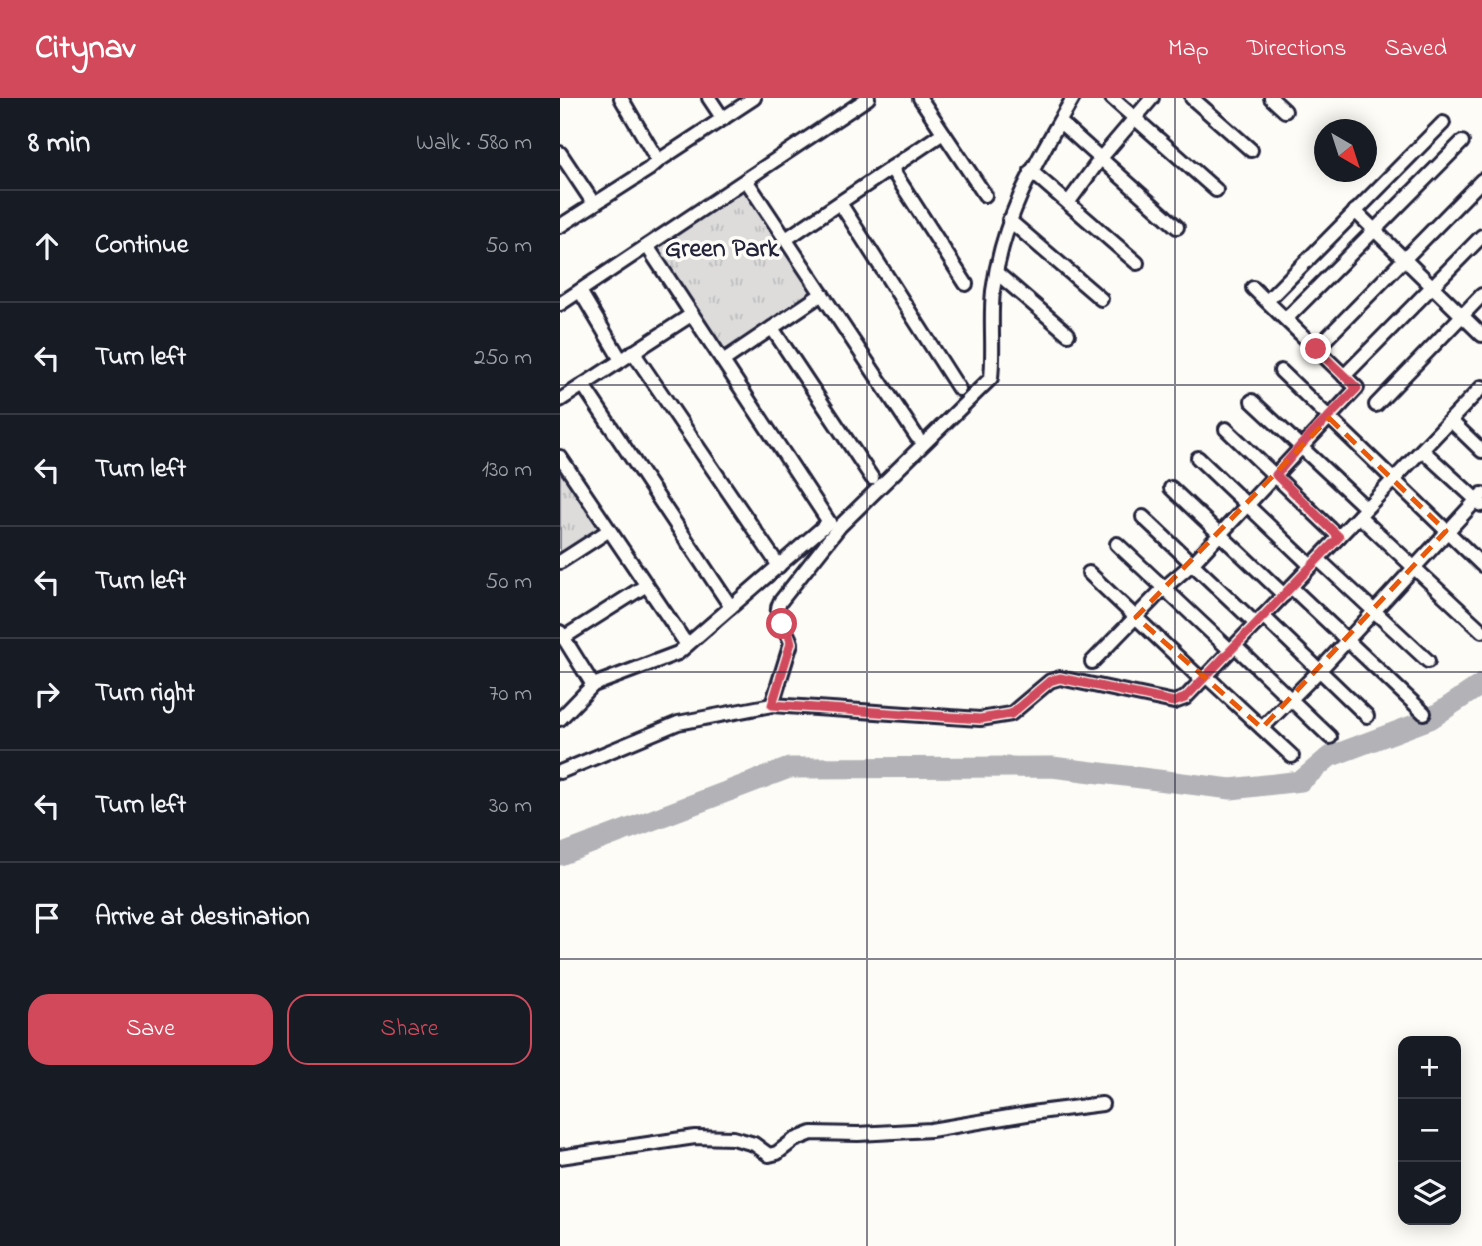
<!DOCTYPE html>
<html lang="en">
<head>
<meta charset="utf-8">
<style>
  body { margin:0; font-family:"Indie Flower",sans-serif; background:#20242c; color:#f1f3f6 }
  .controls { position:absolute; right:21px; bottom:21px; display:grid; overflow:hidden; border-radius:14px; box-shadow:0 4px 18px #0003 }
  .controls button { width:63px; height:63px; display:grid; place-items:center; padding:0; border:0; border-bottom:2px solid #363941; background:#171b24; color:#f1f3f6; font:35px sans-serif }
  .compass { position:absolute; left:754px; top:21px; width:63px; height:63px; border-radius:50%; background:#171b24; box-shadow:0 4px 18px #0003; rotate:141deg }
  .stop { position:absolute; width:21px; height:21px; margin:-16px; border:5px solid #d1495b; border-radius:50%; background:#fff }
  .stop.end { background:#d1495b; border-color:#fff; box-shadow:0 2px 7px #0008 }
  .list { margin:0; padding:0; list-style:none }
  h2 { display:flex; justify-content:space-between; align-items:center; height:91px; margin:0; padding:0 28px; font-size:30px }
  h2 small { font-size:23px; font-weight:400; color:#9ea1a6 }
  .list li { display:grid; grid-template-columns:46px 1fr auto; gap:21px; align-items:center; box-sizing:border-box; height:112px; padding:0 28px; border-top:2px solid #363941 }
  .list b { display:block; font-size:26px; white-space:nowrap }
  .list em { font-size:23px; font-style:normal; color:#9ea1a6 }
  .actions { display:flex; gap:14px; padding:21px 28px }
  .actions a { flex:1; padding:16px 0; border:2px solid #d1495b; border-radius:21px; text-align:center; font-size:24px; color:#d1495b }
  .actions .main { background:#d1495b; color:#fff }
  .icon { flex:none; width:38px; height:38px; fill:none; stroke:currentColor; stroke-width:2; stroke-linecap:round; stroke-linejoin:round }
  .map { position:relative; flex:none; width:922px; height:1148px; overflow:hidden }
  header { display:flex; align-items:center; gap:42px; box-sizing:border-box; height:98px; padding:0 35px; background:#d1495b; color:#fff }
  header strong { font-size:33px }
  nav { display:flex; gap:38px; margin-inline-start:auto; font-size:24px }
  main { display:flex }
  aside { flex:1; background:#171b24 }
  .map>svg:first-child { display:block }
  .park { fill:url(#park-tufts); stroke:#807f8b; stroke-width:2 }
  .lines { fill:none; stroke-linecap:round; stroke-linejoin:round }
  .river { stroke:#b2b2b7; stroke-width:21 }
  .street-casing { stroke:#22223b; stroke-width:18 }
  .street { stroke:#fdfcf7; stroke-width:12 }
  .route { stroke:#d1495b; stroke-width:9 }
  .marked { fill:none; stroke:#e8590c; stroke-width:5; stroke-dasharray:14 9; stroke-linejoin:round }
  .grid { fill:none; stroke:#22223b; stroke-width:2; stroke-opacity:0.55 }
  .labels { text-anchor:middle; stroke-width:7; stroke-linejoin:round; paint-order:stroke }
  .neighbourhood-label { font-size:26px; font-weight:bold; fill:#22223b; stroke:#fdfcf7 }
</style>
</head>
<body>
<header>
<strong>Citynav</strong>
<nav><a>Map</a><a>Directions</a><a>Saved</a></nav>
</header>
<main>
<aside>
<h2>8 min<small>Walk · 580 m</small></h2>
<ul class="list">
<li><svg class="icon" aria-label="ahead" viewBox="0 0 24 24"><path d="M12 20V5M6 11l6-6 6 6"/></svg><div><b>Continue</b></div><em>50 m</em></li>
<li><svg class="icon" aria-label="left" viewBox="0 0 24 24"><path d="M17 20v-9H6M10 6l-5 5 5 5"/></svg><div><b>Turn left</b></div><em>250 m</em></li>
<li><svg class="icon" aria-label="left" viewBox="0 0 24 24"><path d="M17 20v-9H6M10 6l-5 5 5 5"/></svg><div><b>Turn left</b></div><em>130 m</em></li>
<li><svg class="icon" aria-label="left" viewBox="0 0 24 24"><path d="M17 20v-9H6M10 6l-5 5 5 5"/></svg><div><b>Turn left</b></div><em>50 m</em></li>
<li><svg class="icon" aria-label="right" viewBox="0 0 24 24"><path d="M7 20v-9h11M14 6l5 5-5 5"/></svg><div><b>Turn right</b></div><em>70 m</em></li>
<li><svg class="icon" aria-label="left" viewBox="0 0 24 24"><path d="M17 20v-9H6M10 6l-5 5 5 5"/></svg><div><b>Turn left</b></div><em>30 m</em></li>
<li><svg class="icon" aria-label="arrive" viewBox="0 0 24 24"><path d="M6 21V4h12l-3 4 3 4H6"/></svg><div><b>Arrive at destination</b></div></li>
</ul>
<div class="actions"><a class="main">Save</a><a>Share</a></div>
</aside>
<div class="map">
<svg width="922" height="1148" viewBox="0 0 922 1148">
  <defs>
    <pattern id="park-tufts" width="24" height="20" patternUnits="userSpaceOnUse" patternTransform="scale(1.75)"><rect width="24" height="20" fill="#dddcdb"/><path d="M3 7l-1-3M5 7V3M7 7l1-3M15 17l-1-3M17 17v-4M19 17l1-3" fill="none" stroke="#bdbcbd"/></pattern>
  </defs>
  <rect width="100%" height="100%" fill="#fdfcf7"/>
  <filter id="ink" filterUnits="userSpaceOnUse"><feTurbulence type="fractalNoise" baseFrequency=".0143" numOctaves="2"/><feDisplacementMap in="SourceGraphic" scale="14" xChannelSelector="R" yChannelSelector="G"/><feConvolveMatrix kernelMatrix="1 2 1 2 8 2 1 2 1" color-interpolation-filters="sRGB"/></filter>
  <g filter="url(#ink)">
    <g class="park">
      <path d="M186,82L262,196L163,263L87,148Z"/>
      <path d="M0,361L48,433L0,464Z"/>
    </g>
    <g class="lines">
      <path class="river" d="M0,757L229,670L492,669L671,691L741,683L769,659L870,621L922,586"/>
      <g class="street-casing">
        <g id="street">
          <path d="M61,0L98,63"/>
          <path d="M149,0L163,21"/>
          <path d="M360,0L425,97"/>
          <path d="M552,0L656,92"/>
          <path d="M632,0L691,52"/>
          <path d="M711,0L725,13"/>
          <path d="M500,24L617,129"/>
          <path d="M0,55L34,106"/>
          <path d="M331,70L406,186"/>
          <path d="M471,73L577,165"/>
          <path d="M186,82L357,339"/>
          <path d="M280,105L399,291"/>
          <path d="M508,105L541,60L592,0"/>
          <path d="M795,113L922,237"/>
          <path d="M449,122L541,201"/>
          <path d="M0,128L89,71L98,63L194,0"/>
          <path d="M226,141L383,35"/>
          <path d="M437,175L508,236"/>
          <path d="M20,193L61,262"/>
          <path d="M707,203L883,25"/>
          <path d="M0,206L308,0"/>
          <path d="M726,221L902,44"/>
          <path d="M212,230L312,380"/>
          <path d="M756,251L922,82"/>
          <path d="M73,254L219,468"/>
          <path d="M163,263L262,196"/>
          <path d="M721,273L922,467"/>
          <path d="M784,278L922,138"/>
          <path d="M23,287L171,509"/>
          <path d="M0,302L131,217"/>
          <path d="M692,303L806,410"/>
          <path d="M816,307L922,197"/>
          <path d="M890,322L922,353"/>
          <path d="M666,331L779,439"/>
          <path d="M862,352L922,407"/>
          <path d="M0,359L127,547"/>
          <path d="M638,360L751,468"/>
          <path d="M611,390L724,497"/>
          <path d="M799,418L922,533"/>
          <path d="M583,419L696,526"/>
          <path d="M557,446L670,552"/>
          <path d="M758,461L868,563"/>
          <path d="M0,464L48,433"/>
          <path d="M529,475L642,582"/>
          <path d="M731,489L864,615"/>
          <path d="M703,518L807,618"/>
          <path d="M0,534L33,587"/>
          <path d="M3,540L85,488"/>
          <path d="M675,548L770,639"/>
          <path d="M532,564L604,490L632,466L797,290L693,190"/>
          <path d="M646,578L732,658"/>
          <path d="M212,607L231,545C227,530 212,520 220,504L280,428L431,280C434,251 430,222 433,193C443,117 476,64 513,0"/>
          <path d="M0,621L33,587L118,555L269,424L87,148"/>
          <path d="M702,630L760,572L922,396"/>
          <path d="M0,674L118,625L212,607L420,621L451,616L490,583L500,580L614,604L625,600L922,289"/>
          <path d="M0,1059L135,1039L173,1040L194,1046L209,1057L217,1055L234,1042L252,1035L298,1036L371,1032L479,1014L542,1006"/>
        </g>
      </g>
      <use href="#street" class="street"/>
    </g>
  </g>
  <g class="lines" filter="url(#ink)">
    <path class="route" d="M222,526L229,536L231,545L212,607L420,621L451,616L490,583L500,580L614,604L625,600L779,439L716,377L741,347L797,290L756,251"/>
  </g>
  <path class="marked" d="M769,320L886,433L702,630L576,519Z"/>
  <path class="grid" d="M307,0V1148M615,0V1148M0,287H922M0,574H922M0,861H922"/>
  <g class="labels">
    <g class="neighbourhood-label">
      <text x="162" y="158">Green Park</text>
    </g>
  </g>
</svg>
<div class="controls">
<button>+</button>
<button>−</button>
<button><svg class="icon" aria-label="layers" viewBox="0 0 24 24"><path d="M12 4l9 5-9 5-9-5zM3 14l9 5 9-5"/></svg></button>
</div>
<svg class="compass" viewBox="-18 -18 36 36"><path d="M0-13l5 13h-10z" fill="#e53935"/><path d="M0 13l5-13h-10z" fill="#9ea1a6"/></svg>
<div class="stop" style="left:222px;top:526px"></div>
<div class="stop end" style="left:756px;top:251px"></div>
</div>
</main>
</body>
</html>
